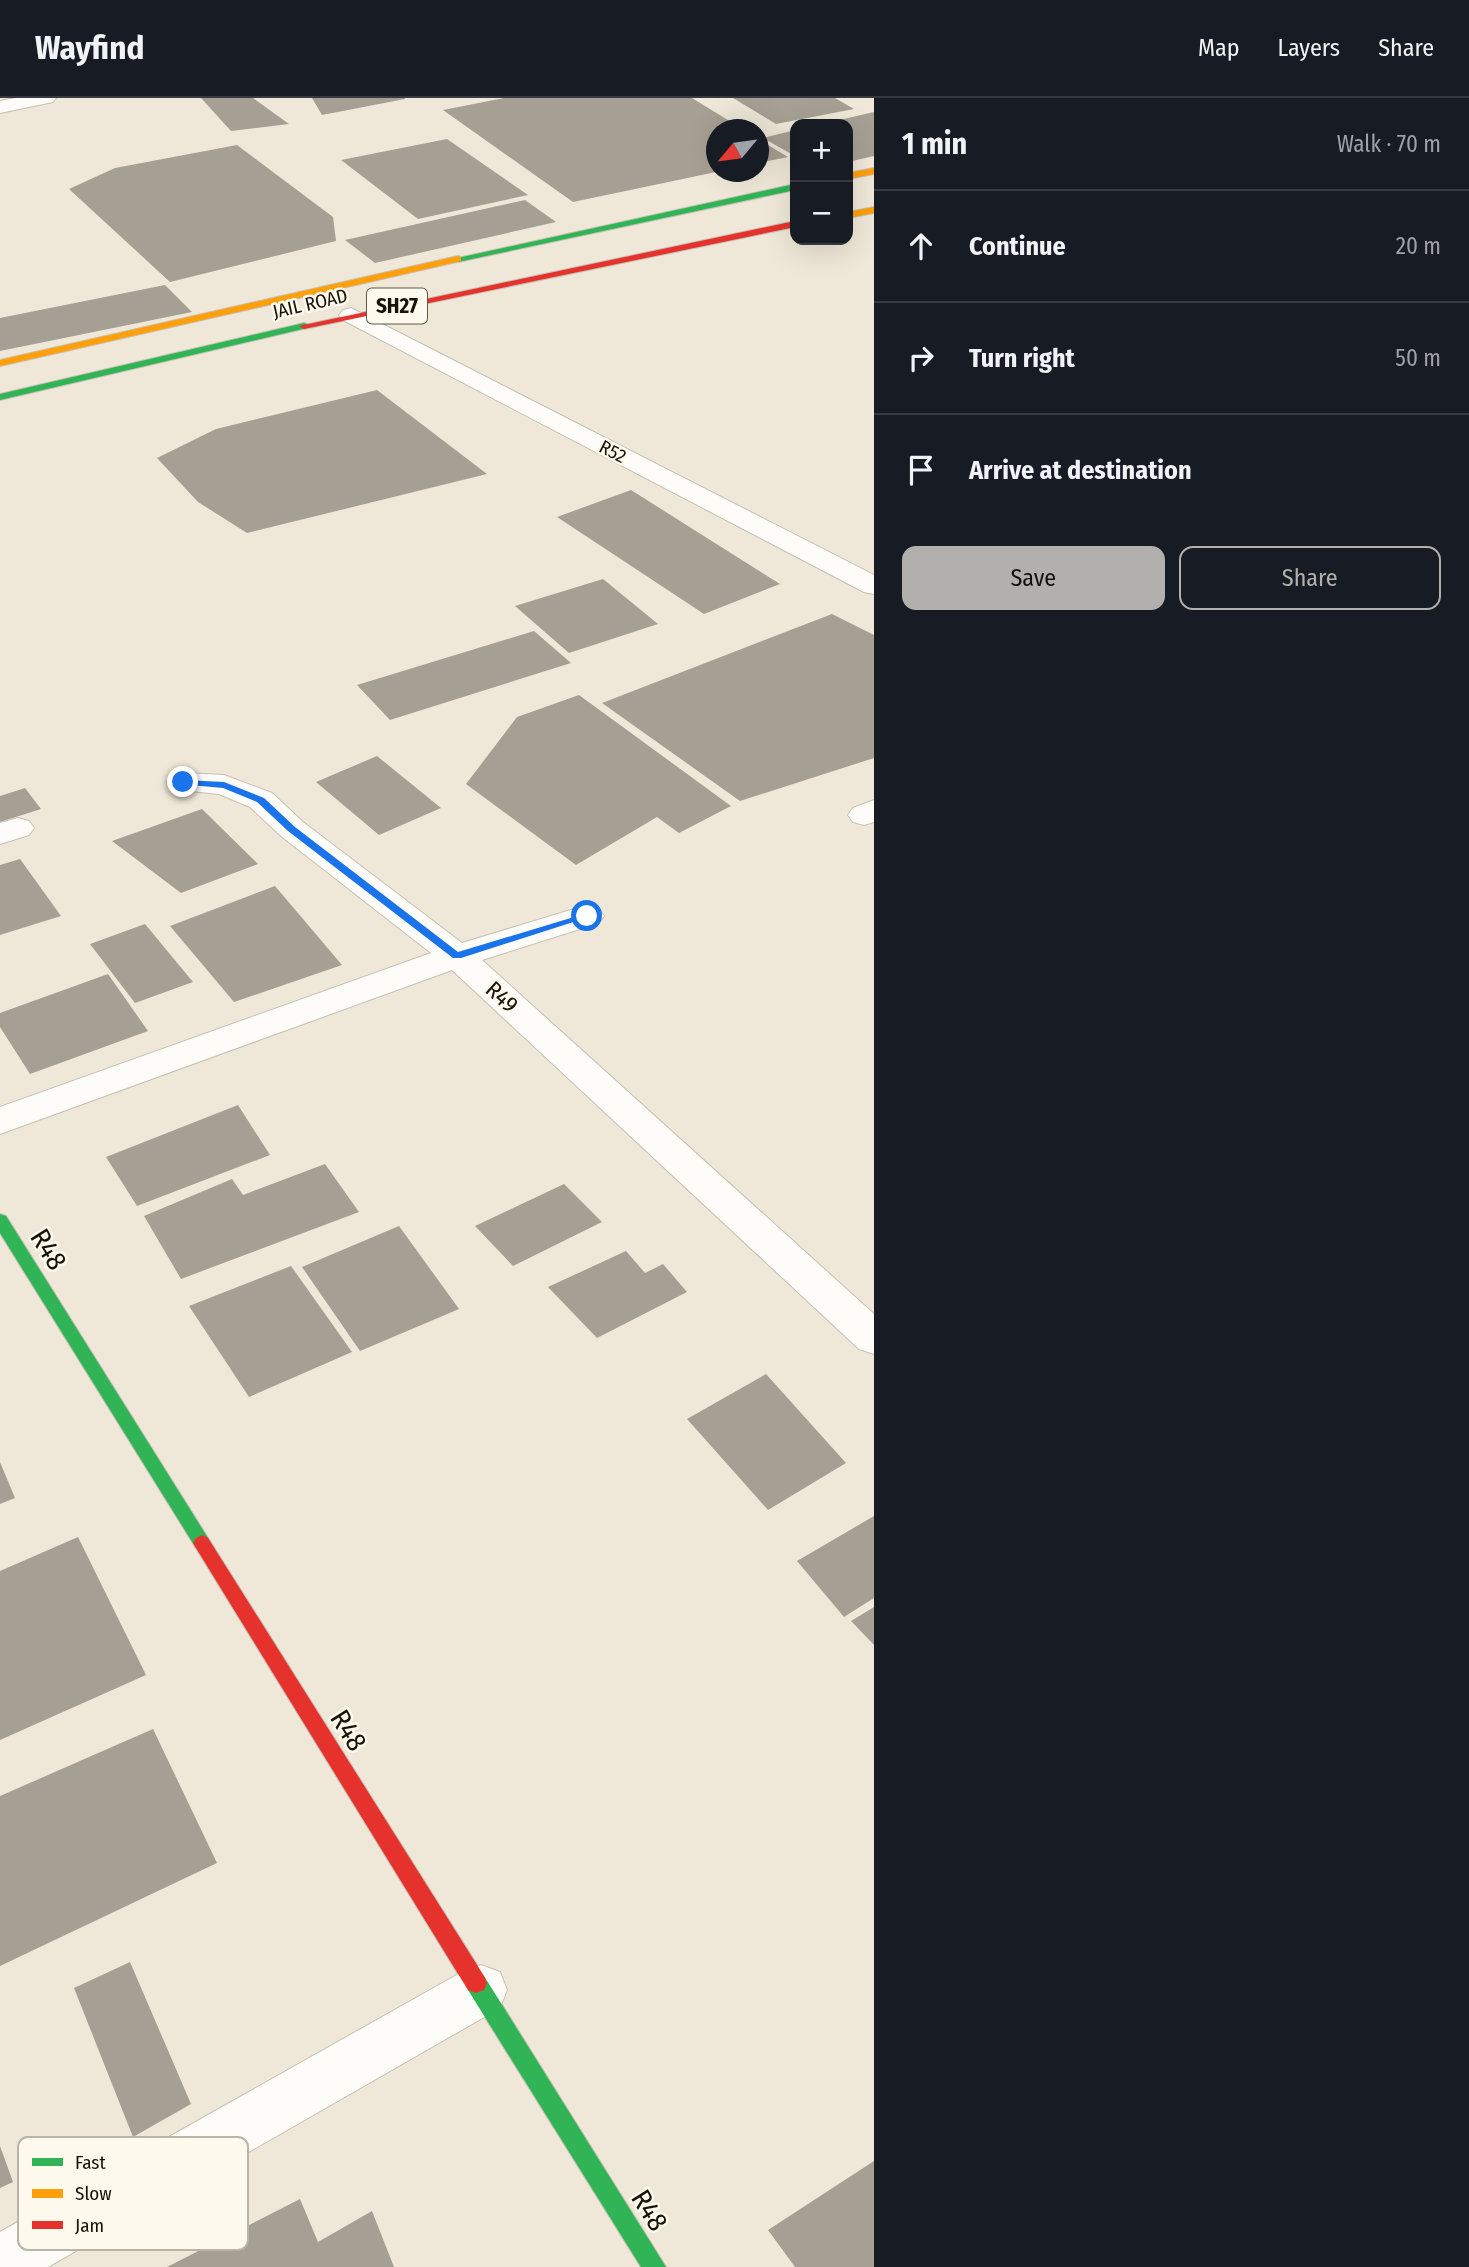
<!DOCTYPE html>
<html lang="en">
<head>
<meta charset="utf-8">
<style>
  body { margin:0; font-family:"Fira Sans Condensed",sans-serif; background:#20242c; color:#f1f3f6 }
  .controls { position:absolute; right:21px; top:21px; display:grid; overflow:hidden; border-radius:14px; box-shadow:0 7px 28px #0002 }
  .controls button { width:63px; height:63px; display:grid; place-items:center; padding:0; border:0; border-bottom:2px solid #363941; background:#171b24; color:#f1f3f6; font:35px sans-serif }
  .compass { position:absolute; left:706px; top:21px; width:63px; height:63px; border-radius:50%; background:#171b24; box-shadow:0 7px 28px #0002; rotate:241deg }
  .stop { position:absolute; width:21px; height:21px; margin:-16px; border:5px solid #1a73e8; border-radius:50%; background:#fff }
  .stop.end { background:#1a73e8; border-color:#fff; box-shadow:0 2px 7px #0008 }
  .list { margin:0; padding:0; list-style:none }
  h2 { display:flex; justify-content:space-between; align-items:center; height:91px; margin:0; padding:0 28px; font-size:30px }
  h2 small { font-size:23px; font-weight:400; color:#9ea1a6 }
  .list li { display:grid; grid-template-columns:46px 1fr auto; gap:21px; align-items:center; box-sizing:border-box; height:112px; padding:0 28px; border-top:2px solid #363941 }
  .list b { display:block; font-size:26px; white-space:nowrap }
  .list em { font-size:23px; font-style:normal; color:#9ea1a6 }
  .actions { display:flex; gap:14px; padding:21px 28px }
  .actions a { flex:1; padding:16px 0; border:2px solid #b1b0ac; border-radius:14px; text-align:center; font-size:24px; color:#b1b0ac }
  .actions .main { background:#b1b0ac; color:#111 }
  .icon { flex:none; width:38px; height:38px; fill:none; stroke:currentColor; stroke-width:2; stroke-linecap:round; stroke-linejoin:round }
  .map { position:relative; flex:none; width:874px; height:2169px; overflow:hidden }
  header { display:flex; align-items:center; gap:42px; box-sizing:border-box; height:98px; padding:0 35px; background:#171b24; border-bottom:2px solid #363941 }
  header strong { font-size:33px }
  nav { display:flex; gap:38px; margin-inline-start:auto; font-size:24px }
  main { display:flex }
  aside { flex:1; background:#171b24 }
  .map>svg:first-child { display:block }
  .building { fill:#a6a094 }
  .lines { fill:none; stroke-linecap:round; stroke-linejoin:round }
  .street-casing { stroke:#c6c0b4; stroke-width:2 }
  .fast-casing { stroke:#c6c0b4; stroke-width:2 }
  .slow-casing { stroke:#c6c0b4; stroke-width:2 }
  .jam-casing { stroke:#c6c0b4; stroke-width:2 }
  .street { fill:#fdfcf9; fill-rule:evenodd }
  .fast { fill:#30b455; fill-rule:evenodd }
  .slow { fill:#ff9f0a; fill-rule:evenodd }
  .jam { fill:#e5322d; fill-rule:evenodd }
  .route { fill:#1a73e8 }
  .labels { text-anchor:middle; stroke-width:5; stroke-linejoin:round; paint-order:stroke }
  .far-street-label { font-size:19px; fill:#171308; stroke:#fef9ed }
  .shield { fill:#fef9ed; stroke:#5c584d; stroke-width:2 }
  .shield-label { font-size:21px; font-weight:bold; fill:#171308 }
  .street-label { font-size:23px; fill:#171308; stroke:#fef9ed }
  .near-street-label { font-size:28px; fill:#171308; stroke:#fef9ed }
  .key { fill:#fef9ed; stroke:#b9b4a8; stroke-width:2 }
  .key-label { font-size:19px; fill:#171308 }
</style>
</head>
<body>
<header>
<strong>Wayfind</strong>
<nav><a>Map</a><a>Layers</a><a>Share</a></nav>
</header>
<main>
<div class="map">
<svg width="874" height="2169" viewBox="0 0 874 2169">
  <rect width="100%" height="100%" fill="#efe8d8"/>
  <g class="building">
    <path d="M201,0H253L289,26L231,33Z"/>
    <path d="M312,0H405V1L322,17Z"/>
    <path d="M504,0H692L744,32H716V74L573,104L443,12Z"/>
    <path d="M733,0H835L854,11L776,26Z"/>
    <path d="M874,14V58L848,64V26L826,25Z"/>
    <path d="M795,32V58L763,40Z"/>
    <path d="M447,41L528,97L418,121L341,62Z"/>
    <path d="M758,41L788,59L758,65Z"/>
    <path d="M237,47L333,119L336,143L170,184L69,91L115,70Z"/>
    <path d="M525,102L556,124L375,165L345,142Z"/>
    <path d="M165,187L192,214L0,253V220Z"/>
    <path d="M377,292L487,376L247,435L198,404L157,360L216,331Z"/>
    <path d="M631,392L780,486L704,516L557,419Z"/>
    <path d="M603,481L658,526L569,555L515,508Z"/>
    <path d="M832,516L874,537V660L740,703L602,605Z"/>
    <path d="M534,533L571,565L390,622L357,587Z"/>
    <path d="M579,597L731,708L679,735L657,719L576,767L466,686L517,619Z"/>
    <path d="M377,658L441,710L379,737L316,684Z"/>
    <path d="M25,690L41,711L0,724V698Z"/>
    <path d="M202,711L258,766L181,795L112,743Z"/>
    <path d="M20,761L61,818L0,837V767Z"/>
    <path d="M275,788L342,867L234,904L170,828Z"/>
    <path d="M145,826L193,884L135,905L90,846Z"/>
    <path d="M108,876L148,933L30,976L0,929V915Z"/>
    <path d="M238,1007L270,1057L137,1108L106,1059Z"/>
    <path d="M325,1066L359,1114L181,1181L144,1118L232,1081L243,1097Z"/>
    <path d="M564,1086L602,1124L513,1168L475,1128Z"/>
    <path d="M399,1128L459,1211L360,1253L302,1169Z"/>
    <path d="M626,1153L645,1175L663,1166L687,1194L597,1240L548,1189Z"/>
    <path d="M291,1168L352,1254L249,1299L189,1208Z"/>
    <path d="M766,1276L846,1365L768,1412L687,1321Z"/>
    <path d="M0,1364L15,1400L0,1406Z"/>
    <path d="M874,1418V1500L844,1519L797,1463Z"/>
    <path d="M78,1439L146,1577L0,1642V1473Z"/>
    <path d="M874,1509V1547L851,1523Z"/>
    <path d="M153,1631L217,1765L0,1868V1698Z"/>
    <path d="M130,1864L191,2006L133,2039L74,1890Z"/>
    <path d="M0,2048L13,2084L0,2090Z"/>
    <path d="M874,2063V2169H795L768,2132Z"/>
    <path d="M300,2101L318,2144L372,2113L394,2169H167Z"/>
  </g>
  <g class="lines">
    <g class="street-casing">
      <g id="street">
        <path d="M15,0H56L53,4L0,15V3Z"/>
        <path d="M351,210L874,477V496L864,494L343,222L339,217L343,212Z"/>
        <path d="M183,675L224,677L272,695L303,724L462,845L587,807L599,811L604,818L599,825L482,862L874,1216V1256L859,1251L452,872L0,1036V1009L431,855L281,738L250,709L219,696L172,691L167,684L172,677Z"/>
        <path d="M874,702V724L864,727L853,724L848,717L853,710Z"/>
        <path d="M18,720L29,723L34,730L29,737L0,746V725Z"/>
        <path d="M481,1867L500,1874L507,1892L500,1910L48,2169H0V2134L462,1874Z"/>
      </g>
    </g>
    <g class="fast-casing">
      <g id="fast">
        <path d="M795,86V92L458,164L453,161Z"/>
        <path d="M304,225L307,226V230L0,302V296Z"/>
        <path d="M0,1116L6,1118L208,1440L211,1445L208,1450L202,1453L196,1450L0,1135Z"/>
        <path d="M476,1875L484,1878L666,2169H641L468,1892L465,1885L468,1878Z"/>
      </g>
    </g>
    <g class="slow-casing">
      <g id="slow">
        <path d="M874,70V76L848,81V75Z"/>
        <path d="M874,109V115L848,120V114Z"/>
        <path d="M458,158L461,159V163L0,268V262Z"/>
      </g>
    </g>
    <g class="jam-casing">
      <g id="jam">
        <path d="M795,123V129L304,231L299,228Z"/>
        <path d="M202,1437L208,1440L484,1878L487,1885L484,1892L476,1895L468,1892L196,1450L193,1445L196,1440Z"/>
      </g>
    </g>
    <use href="#street" class="street"/>
    <use href="#fast" class="fast"/>
    <use href="#slow" class="slow"/>
    <use href="#jam" class="jam"/>
  </g>
  <path class="route" d="M183,682L224,684L264,700L295,729L458,854L584,816L592,818L461,860H453L288,733L257,704L223,690L179,686V682Z"/>
  <g class="labels">
    <g class="far-street-label">
      <text transform="translate(310 205) rotate(-13)" y="7">JAIL ROAD</text>
      <text transform="translate(613 353) rotate(27)" y="7">R52</text>
    </g>
    <rect class="shield" x="367" y="190.5" width="60" height="35" rx="5"/>
    <g class="shield-label">
      <text x="397" y="215">SH27</text>
    </g>
    <g class="street-label">
      <text transform="translate(502 899) rotate(42)" y="8">R49</text>
    </g>
    <g class="near-street-label">
      <text transform="translate(49 1151) rotate(58)" y="10">R48</text>
      <text transform="translate(349 1632) rotate(58)" y="10">R48</text>
      <text transform="translate(650 2112) rotate(58)" y="10">R48</text>
    </g>
  </g>
  <rect x="18" y="2039" width="230" height="113" rx="10" class="key"/>
  <rect x="32" y="2060" width="31" height="8" fill="#30b455"/>
  <rect x="32" y="2091" width="31" height="9" fill="#ff9f0a"/>
  <rect x="32" y="2123" width="31" height="8" fill="#e5322d"/>
  <g class="key-label">
    <text x="75" y="2071">Fast</text>
    <text x="75" y="2102">Slow</text>
    <text x="75" y="2134">Jam</text>
  </g>
</svg>
<div class="controls">
<button>+</button>
<button>−</button>
</div>
<svg class="compass" viewBox="-18 -18 36 36"><path d="M0-13l5 13h-10z" fill="#e53935"/><path d="M0 13l5-13h-10z" fill="#9ea1a6"/></svg>
<div class="stop" style="left:587px;top:818px"></div>
<div class="stop end" style="left:183px;top:684px"></div>
</div>
<aside>
<h2>1 min<small>Walk · 70 m</small></h2>
<ul class="list">
<li><svg class="icon" aria-label="ahead" viewBox="0 0 24 24"><path d="M12 20V5M6 11l6-6 6 6"/></svg><div><b>Continue</b></div><em>20 m</em></li>
<li><svg class="icon" aria-label="right" viewBox="0 0 24 24"><path d="M7 20v-9h11M14 6l5 5-5 5"/></svg><div><b>Turn right</b></div><em>50 m</em></li>
<li><svg class="icon" aria-label="arrive" viewBox="0 0 24 24"><path d="M6 21V4h12l-3 4 3 4H6"/></svg><div><b>Arrive at destination</b></div></li>
</ul>
<div class="actions"><a class="main">Save</a><a>Share</a></div>
</aside>
</main>
</body>
</html>
